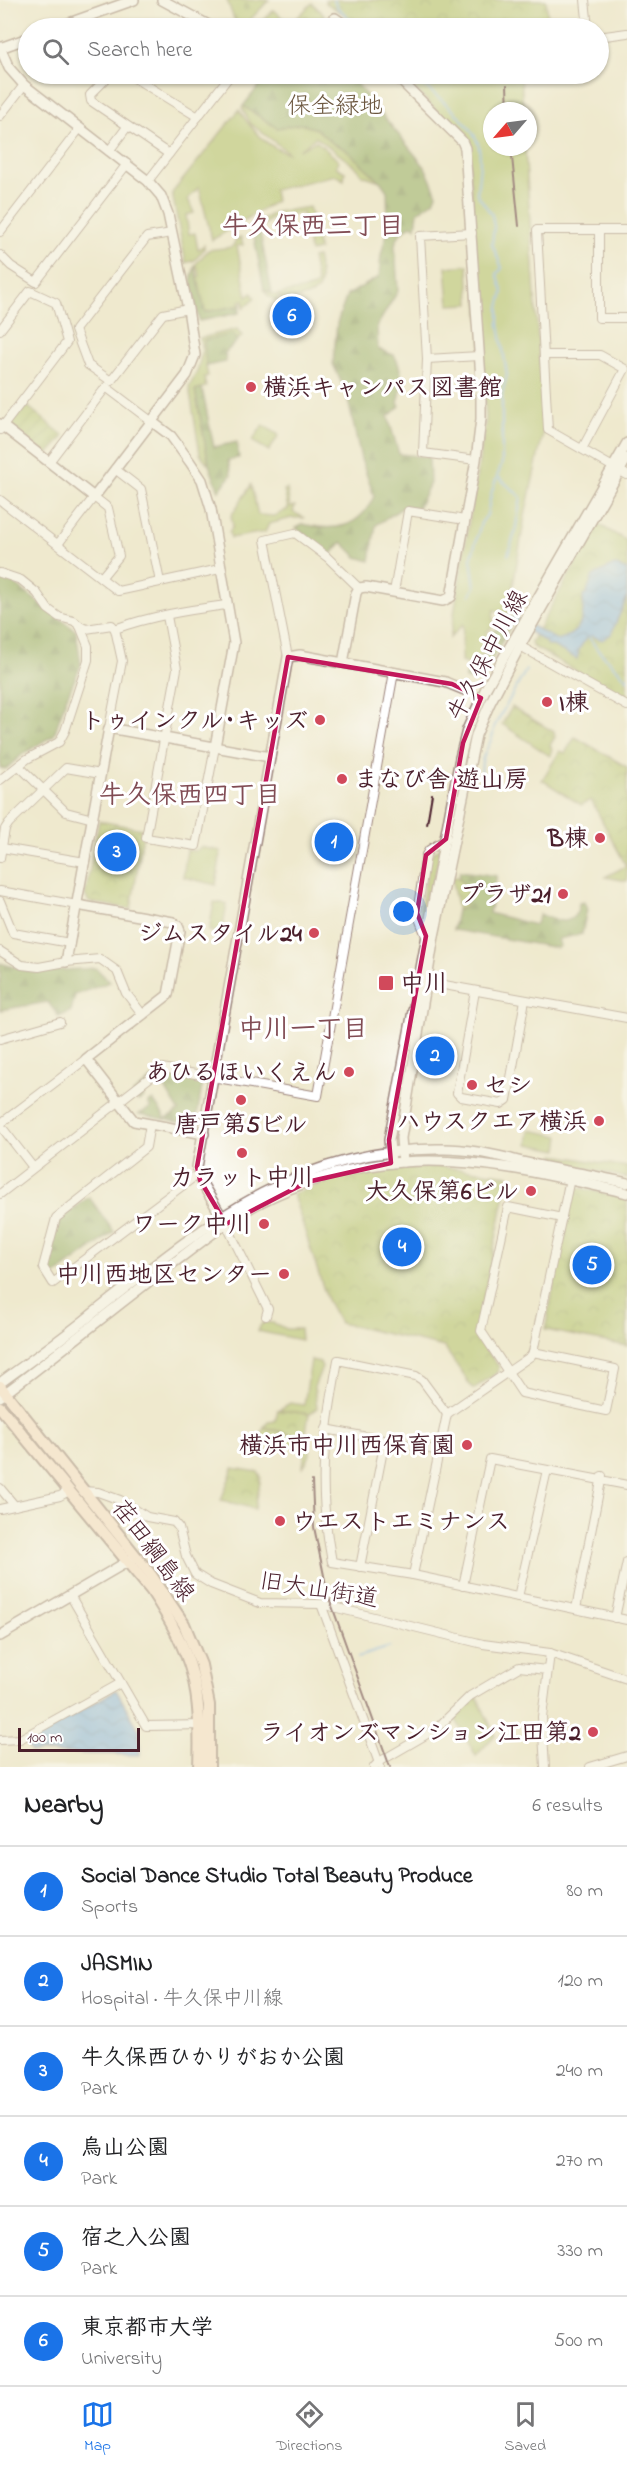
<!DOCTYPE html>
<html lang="en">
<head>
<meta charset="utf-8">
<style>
  body { margin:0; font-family:"Indie Flower","Klee One",sans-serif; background:#f2f2f2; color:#202124 }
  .compass { position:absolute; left:483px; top:102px; width:54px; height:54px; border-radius:50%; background:#fff; box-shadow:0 2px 4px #0004; rotate:242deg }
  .scale { position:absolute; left:18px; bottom:15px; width:122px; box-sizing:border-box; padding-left:6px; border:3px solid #4a1f2b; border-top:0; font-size:16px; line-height:21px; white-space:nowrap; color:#4a1f2b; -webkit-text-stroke:4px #fff; paint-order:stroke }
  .you { position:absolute; left:404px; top:912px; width:21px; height:21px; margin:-15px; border:4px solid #fff; border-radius:50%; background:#1a73e8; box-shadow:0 0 0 9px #1a73e833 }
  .badge { display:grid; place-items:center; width:39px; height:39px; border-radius:50%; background:#1a73e8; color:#fff; font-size:20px; font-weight:700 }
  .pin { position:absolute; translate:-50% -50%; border:3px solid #fff; box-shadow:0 2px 6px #0006 }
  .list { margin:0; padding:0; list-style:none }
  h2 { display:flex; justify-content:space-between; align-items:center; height:78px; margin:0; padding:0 24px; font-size:26px }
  h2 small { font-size:20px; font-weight:400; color:#757577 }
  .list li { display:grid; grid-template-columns:39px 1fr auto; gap:18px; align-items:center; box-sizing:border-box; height:90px; padding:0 24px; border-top:2px solid #e0e0e0 }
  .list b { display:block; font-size:22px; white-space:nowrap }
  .list p { margin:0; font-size:20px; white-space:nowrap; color:#757577 }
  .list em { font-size:20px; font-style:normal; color:#757577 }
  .icon { flex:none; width:33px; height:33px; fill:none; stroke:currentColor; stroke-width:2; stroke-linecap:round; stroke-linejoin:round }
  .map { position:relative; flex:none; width:627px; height:1767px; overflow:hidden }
  .search { position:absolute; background:#fff; box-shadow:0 2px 4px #0004; left:18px; right:18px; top:18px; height:66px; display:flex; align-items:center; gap:15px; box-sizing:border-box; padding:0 21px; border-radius:33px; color:#757577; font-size:22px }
  .sheet { height:618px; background:#fff }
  nav { display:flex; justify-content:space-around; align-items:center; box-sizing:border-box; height:84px; border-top:2px solid #e0e0e0; background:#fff; font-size:16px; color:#757577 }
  nav a { display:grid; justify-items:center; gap:3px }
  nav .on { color:#1a73e8 }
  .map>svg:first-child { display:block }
  .grass { fill:#abbf63; stroke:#7a6f47; stroke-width:1.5 }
  .forest { fill:url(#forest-firs); stroke:#696242; stroke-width:1.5 }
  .cemetery { fill:url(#cemetery-stones); stroke:#7a6f47; stroke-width:1.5 }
  .park { fill:url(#park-crowns); stroke:#7a6f47; stroke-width:1.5 }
  .garden { fill:url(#garden-furrows); stroke:#7a6f47; stroke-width:1.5 }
  .water { fill:url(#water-waves); stroke:#606789; stroke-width:1.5 }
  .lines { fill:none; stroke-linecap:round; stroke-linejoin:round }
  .stream { stroke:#77afe7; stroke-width:2 }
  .minor-casing { stroke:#9c847c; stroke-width:10 }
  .tertiary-casing { stroke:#9c847c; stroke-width:12 }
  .secondary-casing { stroke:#9c847c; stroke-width:14 }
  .minor { stroke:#fff; stroke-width:8 }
  .tertiary { stroke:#fff; stroke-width:9 }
  .secondary { stroke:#fde4d1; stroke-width:10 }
  .rail { stroke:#4a1f2b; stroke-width:2 }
  .tertiary-bridge-casing { stroke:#9c847c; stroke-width:12; stroke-linecap:butt }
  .tertiary-bridge { stroke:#fff; stroke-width:9 }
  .marked { fill:none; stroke:#c2185b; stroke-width:4.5; stroke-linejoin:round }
  .poi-dot { fill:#d1495b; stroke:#fff; stroke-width:2 }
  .labels { text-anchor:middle; stroke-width:6; stroke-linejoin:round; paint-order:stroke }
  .park-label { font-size:24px; fill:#6c573f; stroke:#fff }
  .poi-label { font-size:24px; font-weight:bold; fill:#4a1f2b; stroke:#fff; text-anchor:end }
  .street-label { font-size:24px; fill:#4a1f2b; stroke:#fff }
  .neighbourhood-label { font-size:26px; font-weight:bold; fill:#814c54; stroke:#fff }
</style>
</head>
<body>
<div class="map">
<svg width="627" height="1767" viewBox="0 0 627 1767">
  <defs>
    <pattern id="forest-firs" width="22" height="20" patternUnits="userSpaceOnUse" patternTransform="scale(1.5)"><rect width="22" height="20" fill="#88a659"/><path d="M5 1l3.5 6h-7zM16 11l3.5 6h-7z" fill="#71874a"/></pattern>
    <pattern id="cemetery-stones" width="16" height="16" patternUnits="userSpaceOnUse" patternTransform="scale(1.5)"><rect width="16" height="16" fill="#abbf63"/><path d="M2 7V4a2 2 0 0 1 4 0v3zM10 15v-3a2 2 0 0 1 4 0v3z" fill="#8d9b52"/></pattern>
    <pattern id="park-crowns" width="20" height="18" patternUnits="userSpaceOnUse" patternTransform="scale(1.5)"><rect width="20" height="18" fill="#abbf63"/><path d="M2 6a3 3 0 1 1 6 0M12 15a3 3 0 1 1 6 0" fill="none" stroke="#8d9b52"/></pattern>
    <pattern id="garden-furrows" width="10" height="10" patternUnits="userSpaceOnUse" patternTransform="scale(1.5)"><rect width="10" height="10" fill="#abbf63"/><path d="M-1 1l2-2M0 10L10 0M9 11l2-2" fill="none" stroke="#8d9b52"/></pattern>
    <pattern id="water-waves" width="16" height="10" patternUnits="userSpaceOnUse" patternTransform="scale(1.5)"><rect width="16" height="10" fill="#77afe7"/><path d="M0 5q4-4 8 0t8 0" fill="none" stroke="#648ebb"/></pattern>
  </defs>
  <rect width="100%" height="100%" fill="#fff"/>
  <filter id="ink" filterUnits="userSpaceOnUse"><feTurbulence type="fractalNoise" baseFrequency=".0167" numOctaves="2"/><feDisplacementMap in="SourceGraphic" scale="12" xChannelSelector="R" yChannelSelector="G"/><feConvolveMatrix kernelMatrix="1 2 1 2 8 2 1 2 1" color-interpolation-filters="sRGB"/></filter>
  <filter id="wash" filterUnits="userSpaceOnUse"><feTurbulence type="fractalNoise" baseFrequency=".008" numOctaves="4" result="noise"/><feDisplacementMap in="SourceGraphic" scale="24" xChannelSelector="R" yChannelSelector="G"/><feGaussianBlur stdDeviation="1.35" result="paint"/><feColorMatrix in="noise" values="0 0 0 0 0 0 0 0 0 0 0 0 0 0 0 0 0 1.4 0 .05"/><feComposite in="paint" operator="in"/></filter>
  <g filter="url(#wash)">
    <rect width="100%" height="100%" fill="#efe9ce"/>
    <g class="grass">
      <path d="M400,74H521L523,111H492V147H525L544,429L526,511L508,614L494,610L493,621L496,623L487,632C486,648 486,659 469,665L461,662L463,624L450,638L486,419L468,142Z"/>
      <path d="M243,106L277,128L300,124L317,129L332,143L345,148L380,181L362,175L357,168L316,137L299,150L316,141L339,161L336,167L345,172L344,180L335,175L274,190L276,201L212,240L199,187L188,199L194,213L186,215L189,234L195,233L198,250L204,245V249L195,260L186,263L172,193L239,110C250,127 268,149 289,153L251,124L242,108Z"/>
      <path d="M309,207L319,250L310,252L302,213L272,219L253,232L251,225L276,212Z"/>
      <path d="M241,237L243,245L237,246L247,297L252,293L255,298L244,308V300L240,301L241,305L205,312L197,277L200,276L197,266L195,265L208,250L232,247L236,240Z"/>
      <path d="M317,257C326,297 318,294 282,301L280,296L278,297L277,301L268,296L264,290L275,295L314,287L317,284L312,258Z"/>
      <path d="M468,265L470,304L449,305L446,267Z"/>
      <path d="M237,329L242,336L238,340L232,334L206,366L208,376L204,377L206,387L195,390L209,465L200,454L189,387L197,372L202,352L200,338Z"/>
      <path d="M263,425L279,435L269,451L252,441Z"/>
      <path d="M251,485L258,515L275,516L288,509L284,490L287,489L290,507L295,506L293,512L305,518H292L269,524L265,532L231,538L229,532L233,526L231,516Z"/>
      <path d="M201,847L221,851L216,885L183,877L187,850L195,851Z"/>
      <path d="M441,847L425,921L420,909L430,859L434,852Z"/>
      <path d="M214,902L227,904L222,933L209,931Z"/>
      <path d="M530,1130L560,1136L558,1150L528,1144Z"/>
      <path d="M555,1155L627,1167V1178L555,1161Z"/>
      <path d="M263,1322L273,1323L287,1329H300L301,1340L257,1331Z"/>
      <path d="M311,1360L320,1362L322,1367L314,1387L317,1408L309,1414L278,1410L290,1403L304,1405Z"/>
      <path d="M264,1427L307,1440C313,1451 310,1458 303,1467L305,1448L260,1440Z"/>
      <path d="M477,1697L495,1735L476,1756L455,1718Z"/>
    </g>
    <g class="forest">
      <path d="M268,74H349L425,167L437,194L434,201L418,212L416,228L411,225L400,234L395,244L398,291L377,326L378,349L394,355C404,372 403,385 398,403L400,406L388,417L399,454L429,457L430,483L418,508L405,506L376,525L370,561L357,557L342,542L331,555L296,528L303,524C335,532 360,528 374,496L361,459L347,395L333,364L337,323L347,295L379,277L381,255L388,229L387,191L380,181L345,149L332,143L317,129L300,124L277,128L243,106Z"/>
      <path d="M259,227L272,292L264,290L253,232Z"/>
      <path d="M195,265L205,312L241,305L239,313L199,321L191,280Z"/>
      <path d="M232,334L238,340L225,353L226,362L206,366L204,340Z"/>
      <path d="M202,388L214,447L237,442L239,458L228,460L231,475L219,491L209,465L195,390Z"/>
      <path d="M0,573L76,631L81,665L66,699L54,735L23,754L6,769L0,768Z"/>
      <path d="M509,620L513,622L481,679L476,681L465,679L469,667C488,662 487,648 491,633Z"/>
      <path d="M460,871L497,876L489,913L535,925L540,914C556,922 576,928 579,903L584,902L587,909L582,934L558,939L560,946L557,948L453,930L457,910L462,909C471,899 467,887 459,878Z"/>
      <path d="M0,963L33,972L96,968L110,982L75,995L71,1011L59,1017L48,1002L0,1010Z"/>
      <path d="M165,1072L203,1081L196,1122L191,1125L139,1114L151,1108L148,1103L153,1100L166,1119L179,1111L160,1080L140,1092L144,1098L138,1101L133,1093L157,1075Z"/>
      <path d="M89,1197L114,1232L53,1277L47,1269L58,1220Z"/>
    </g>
    <g class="cemetery">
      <path d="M227,0H269L247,23L236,25Z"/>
      <path d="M312,3L324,15L311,28H259L261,22L274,10L290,25Z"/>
    </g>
    <g class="park">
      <path d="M325,0H546L549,28H366L326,3Z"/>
      <path d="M598,524L627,541V700L532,646L531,642Z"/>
      <path d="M512,707L554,732L555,737L550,745L552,749L550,756L502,724Z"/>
      <path d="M575,737L627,767V881L605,877L626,866L591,800L581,805L542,780L560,751L565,753Z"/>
      <path d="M99,821L144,829L131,909L89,902L85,895Z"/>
      <path d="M452,876L459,878L467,889L465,906L457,910C457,899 452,890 452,876Z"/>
      <path d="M437,1166L509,1175L477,1330L480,1341L499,1367L498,1372L473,1389L444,1347L340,1323L327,1300L293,1194L333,1179L379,1171Z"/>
      <path d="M573,1186L627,1199V1346L545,1330Z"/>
      <path d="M278,1410L309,1414L305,1438L264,1427L268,1422L275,1421Z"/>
      <path d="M233,1468L258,1472L261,1477L255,1509L221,1500Z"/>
    </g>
    <path class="garden" d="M25,404L64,436L49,453L46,454L11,427L10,422Z"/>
    <g class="water">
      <path d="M614,565L627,570V597L611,634L602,640L592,636L587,637L579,649L577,659L553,646H548L544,641L509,619L514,616L557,640C582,634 585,618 583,595H586L593,576Z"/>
      <path d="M116,1690L139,1730L140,1755L31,1752L26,1743Z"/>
    </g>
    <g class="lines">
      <g class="stream">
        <path d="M334,0L337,7L360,28"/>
        <path d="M409,74C428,89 476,124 479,148C482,164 478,178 477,194L492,215L494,227L492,244L502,268L497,274L503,292L499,307V325L507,375L502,394V463L491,494L487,515L481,523L471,559L475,587L470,595"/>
        <path d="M498,477L521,497L515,532L508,555"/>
        <path d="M589,637L597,649L627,679"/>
        <path d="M483,781C476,752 494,747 494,727L526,670"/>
        <path d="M358,1657L390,1647"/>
      </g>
    </g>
  </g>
  <g filter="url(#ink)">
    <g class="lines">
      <g class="minor-casing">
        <g id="minor">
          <path d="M585,0L588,28"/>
          <path d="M598,37L627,33"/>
          <path d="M111,74L90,95L91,101L169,154"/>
          <path d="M128,74L198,117"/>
          <path d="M0,116L24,85"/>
          <path d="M109,151L127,127"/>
          <path d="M148,181L228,78L219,74"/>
          <path d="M599,230V318H627"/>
          <path d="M627,230H537L548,430L627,475"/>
          <path d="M0,232L80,128"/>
          <path d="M172,233L147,237L75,330L88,365L111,381L163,314L188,309"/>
          <path d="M472,233L420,236L427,359L423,453L476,460"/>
          <path d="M0,255L11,266L36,282L127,164"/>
          <path d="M0,330L30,291L56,303L67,342L0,430"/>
          <path d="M545,355H600L625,369L582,449"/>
          <path d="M427,359L479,356"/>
          <path d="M49,462L106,387L151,421"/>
          <path d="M115,469L141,489L160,582"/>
          <path d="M0,500L118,591L220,569"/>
          <path d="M58,544L94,497L108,508L119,556L101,578"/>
          <path d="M0,573L21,580L37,593L48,609L59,617L74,621L80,626L88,646V660L65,731L59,742L27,759L0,780"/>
          <path d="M394,592L408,511L465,520"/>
          <path d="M167,616L177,669L146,838L196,846L215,747"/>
          <path d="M80,626L86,629L112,625L115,629"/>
          <path d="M520,646L627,706"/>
          <path d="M288,657L265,540L295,533L327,557L359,588"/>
          <path d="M109,728L122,661L115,629C150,616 189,610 226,605"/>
          <path d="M19,766L66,812L93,819"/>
          <path d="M2,848L85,862"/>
          <path d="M0,858L5,829L9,823L66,768L101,774"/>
          <path d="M0,891L77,905"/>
          <path d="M0,901L13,933L70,943"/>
          <path d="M426,936L417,913L426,855L429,850L446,839"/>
          <path d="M0,951L22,965L39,967L66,962L100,959L117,971L126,993L143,1015"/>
          <path d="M422,981L627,1018"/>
          <path d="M475,991L457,1093L461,1097L501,1104L507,1100L525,1000"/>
          <path d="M0,1039L60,1022"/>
          <path d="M0,1124L86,1059"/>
          <path d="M150,1124L146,1147L56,1218L43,1267L53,1283L198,1174"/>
          <path d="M0,1125L32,1166"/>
          <path d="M0,1194L162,1068L318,1096L394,672"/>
          <path d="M226,1224L268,1309L266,1316"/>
          <path d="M533,1352L615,1369L606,1411L522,1393L481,1331L508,1207L562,1218"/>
          <path d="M447,1414L422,1380L416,1376L338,1360C324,1436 317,1485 332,1562L413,1575L627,1620"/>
          <path d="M326,1429L440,1451"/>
          <path d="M0,1488L15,1506"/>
          <path d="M83,1491L98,1492L120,1500L147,1517L174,1522L179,1528L186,1556L195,1574L211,1584L247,1598L260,1603L321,1604L483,1644L550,1653L627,1679"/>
          <path d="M0,1509L60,1496L69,1491"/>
          <path d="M360,1567L385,1440"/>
          <path d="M413,1575L447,1414L531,1356L533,1352L571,1174"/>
          <path d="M463,1586L490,1459L627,1485"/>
          <path d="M70,1595L146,1726L203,1725"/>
          <path d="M518,1597L547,1470"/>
          <path d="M321,1604L380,1766"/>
          <path d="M576,1609L602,1476"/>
          <path d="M615,1618L627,1562"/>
          <path d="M0,1740L20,1739L121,1683"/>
          <path d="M374,1767L379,1762L436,1729L470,1696L519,1667L547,1670"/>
          <path d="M545,1767L542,1717L550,1653"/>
          <path d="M590,1767L627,1756"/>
        </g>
      </g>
      <g class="tertiary-casing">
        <g id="tertiary">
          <path d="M162,0L214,28"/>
          <path d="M55,28L134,0"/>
          <path d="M322,28L335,18L349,28"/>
          <path d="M0,47L9,68L24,85L148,181L161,196L168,214L188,309L195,355L187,375L94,497L0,424"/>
          <path d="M0,48L28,38"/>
          <path d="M151,421L171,436L190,462L202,480L211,509L234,643L215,747"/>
          <path d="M343,663L356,593L359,588L366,587L443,601L451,597L476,460L481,419V379L465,148L462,141L394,74"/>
          <path d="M77,905L173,922L178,926L180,931L168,995L86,1059L134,1121L204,1134"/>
          <path d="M66,962L109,728L270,757"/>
          <path d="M403,1162L401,1138L434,936L476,735L490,703L520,646L627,458"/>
          <path d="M391,1163L389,1140L460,758L467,730L486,688L627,443"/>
          <path d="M226,1224L200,1180L197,1167L288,657L300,655L445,682"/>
          <path d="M0,1383C31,1360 62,1339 91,1315C201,1228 296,1146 444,1149C468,1149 489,1154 511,1159C549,1169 589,1174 627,1183"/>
          <path d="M0,1397C61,1352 119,1303 180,1258C204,1240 228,1220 255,1205C301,1181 350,1166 402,1162C477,1156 555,1176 627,1193"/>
          <path d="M0,1636L132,1559"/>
        </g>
      </g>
      <g class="secondary-casing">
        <g id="secondary">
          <path d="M0,1386L151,1575L184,1624L201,1665L209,1705V1767"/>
          <path d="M0,1407L151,1590C194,1655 202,1690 199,1767"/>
        </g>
      </g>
      <use href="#minor" class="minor"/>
      <use href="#tertiary" class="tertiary"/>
      <use href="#secondary" class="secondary"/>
      <g class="rail">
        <path d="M507,85L508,111"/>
        <path d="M511,147L519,226"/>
        <path d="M427,824L432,794"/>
        <path d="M312,1481L314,1527L328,1595L390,1767"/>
      </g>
      <g class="tertiary-bridge-casing">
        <path id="tertiary-bridge" d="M445,682L467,691"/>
      </g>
      <use href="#tertiary-bridge" class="tertiary-bridge"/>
    </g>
  </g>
  <path d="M0 0H627V1767H0ZM288,657L452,684L481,698L463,743L446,839L426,855L417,913L426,936L389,1140L391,1163L307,1182L226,1224L200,1180L197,1167Z" fill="#efe9ce" fill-opacity=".55" fill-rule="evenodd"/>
  <path class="marked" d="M288,657L452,684L481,698L463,743L446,839L426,855L417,913L426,936L389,1140L391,1163L307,1182L226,1224L200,1180L197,1167Z"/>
  <g class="poi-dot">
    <circle cx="251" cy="387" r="6"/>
    <circle cx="547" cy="702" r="6"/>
    <circle cx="320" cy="720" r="6"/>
    <circle cx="342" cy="779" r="6"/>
    <circle cx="600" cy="838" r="6"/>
    <circle cx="563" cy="894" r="6"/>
    <circle cx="314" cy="933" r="6"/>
    <rect x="378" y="975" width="16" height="16" rx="3"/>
    <circle cx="349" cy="1072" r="6"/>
    <circle cx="472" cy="1085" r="6"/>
    <circle cx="241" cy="1100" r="6"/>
    <circle cx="599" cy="1121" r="6"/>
    <circle cx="242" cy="1153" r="6"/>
    <circle cx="531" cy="1191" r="6"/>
    <circle cx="264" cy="1224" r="6"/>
    <circle cx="284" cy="1274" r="6"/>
    <circle cx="467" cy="1445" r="6"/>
    <circle cx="280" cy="1521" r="6"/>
    <circle cx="593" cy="1732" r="6"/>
  </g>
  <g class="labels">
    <g class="park-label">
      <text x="335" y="113">保全緑地</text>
    </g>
    <g class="poi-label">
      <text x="263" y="395" text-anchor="start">横浜キャンパス図書館</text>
      <text x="559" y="710" text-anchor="start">I棟</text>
      <text x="308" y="728">トゥインクル･キッズ</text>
      <text x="354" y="787" text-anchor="start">まなび舎 遊山房</text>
      <text x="588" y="846">B棟</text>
      <text x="551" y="902">プラザ21</text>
      <text x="302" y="941">ジムスタイル24</text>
      <text x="400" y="991" text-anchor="start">中川</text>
      <text x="337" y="1080">あひるほいくえん</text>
      <text x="484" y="1093" text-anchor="start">セシ</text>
      <text x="587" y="1129">ハウスクエア横浜</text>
      <text x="241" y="1132" text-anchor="middle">唐戸第5ビル</text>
      <text x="242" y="1185" text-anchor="middle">カラット中川</text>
      <text x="519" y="1199">大久保第6ビル</text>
      <text x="252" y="1232">ワーク中川</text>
      <text x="272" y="1282">中川西地区センター</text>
      <text x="455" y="1453">横浜市中川西保育園</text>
      <text x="292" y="1529" text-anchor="start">ウエストエミナンス</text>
      <text x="581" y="1740">ライオンズマンション江田第2</text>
    </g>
    <g class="street-label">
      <text transform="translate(487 655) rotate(-62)" y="8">牛久保中川線</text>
      <text transform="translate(154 1550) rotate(53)" y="8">荏田綱島線</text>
      <text transform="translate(319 1589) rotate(9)" y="8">旧大山街道</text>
    </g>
    <g class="neighbourhood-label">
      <text x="313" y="234">牛久保西三丁目</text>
      <text x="190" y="803">牛久保西四丁目</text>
      <text x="303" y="1037">中川一丁目</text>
    </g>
  </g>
</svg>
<svg class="compass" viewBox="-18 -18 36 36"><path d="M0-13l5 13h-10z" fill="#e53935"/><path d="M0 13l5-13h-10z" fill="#757577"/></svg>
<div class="scale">100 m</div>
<div class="you"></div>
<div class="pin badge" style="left:334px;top:842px">1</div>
<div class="pin badge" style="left:435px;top:1056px">2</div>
<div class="pin badge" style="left:117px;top:852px">3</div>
<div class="pin badge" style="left:402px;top:1247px">4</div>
<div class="pin badge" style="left:592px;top:1265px">5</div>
<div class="pin badge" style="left:292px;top:316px">6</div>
<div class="search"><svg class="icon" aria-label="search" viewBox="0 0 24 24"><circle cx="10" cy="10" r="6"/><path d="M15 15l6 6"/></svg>Search here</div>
</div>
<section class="sheet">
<h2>Nearby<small>6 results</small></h2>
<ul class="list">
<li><span class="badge">1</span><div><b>Social Dance Studio Total Beauty Produce</b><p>Sports</p></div><em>80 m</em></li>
<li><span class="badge">2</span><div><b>JASMIN</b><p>Hospital · 牛久保中川線</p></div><em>120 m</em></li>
<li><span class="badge">3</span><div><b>牛久保西ひかりがおか公園</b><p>Park</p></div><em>240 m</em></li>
<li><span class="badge">4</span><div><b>烏山公園</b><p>Park</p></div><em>270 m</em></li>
<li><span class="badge">5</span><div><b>宿之入公園</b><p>Park</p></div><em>330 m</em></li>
<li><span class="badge">6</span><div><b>東京都市大学</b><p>University</p></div><em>500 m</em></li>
</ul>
</section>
<nav>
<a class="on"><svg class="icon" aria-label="map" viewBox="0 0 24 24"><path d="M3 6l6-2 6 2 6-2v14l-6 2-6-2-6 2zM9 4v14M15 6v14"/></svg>Map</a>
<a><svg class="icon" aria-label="directions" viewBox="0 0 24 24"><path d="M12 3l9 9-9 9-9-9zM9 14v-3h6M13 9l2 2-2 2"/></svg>Directions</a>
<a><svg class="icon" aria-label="saved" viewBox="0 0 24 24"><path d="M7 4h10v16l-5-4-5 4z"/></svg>Saved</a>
</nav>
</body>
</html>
